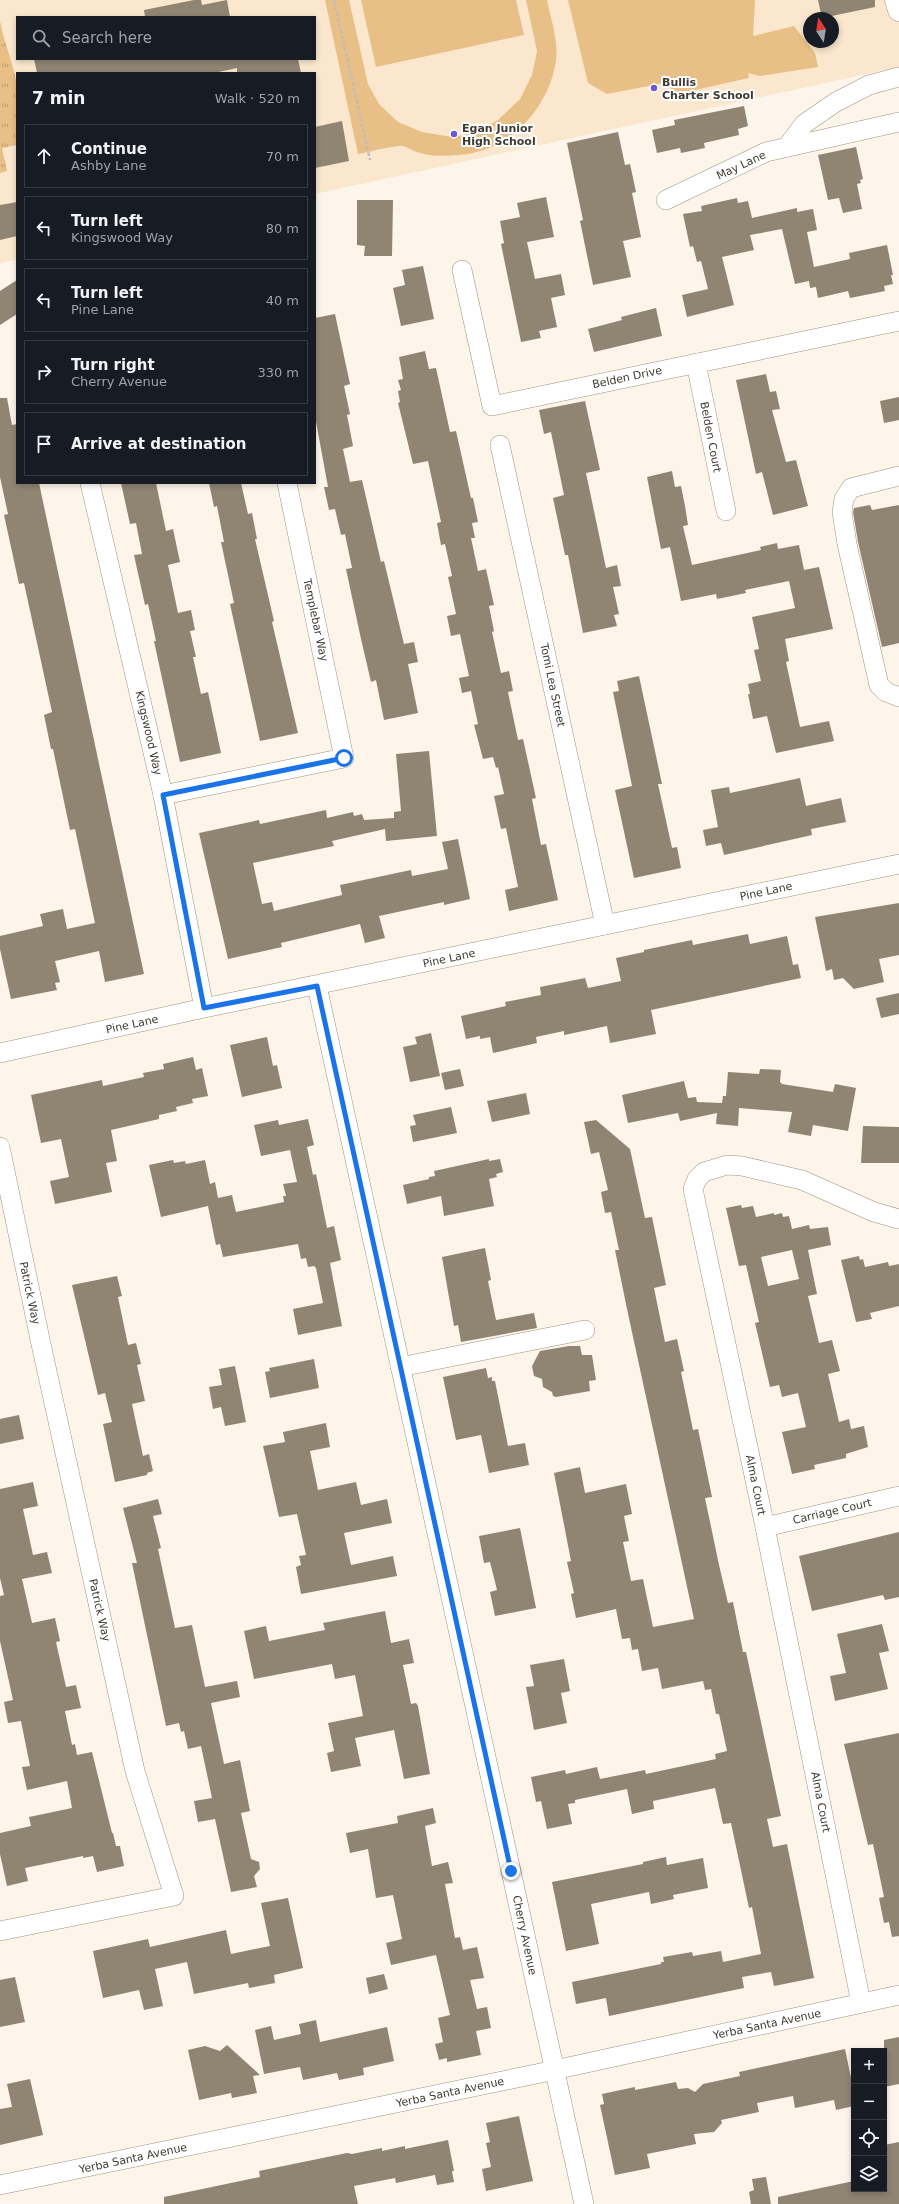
<!DOCTYPE html>
<html lang="en">
<head>
<meta charset="utf-8">
<style>
  body { margin:0; font-family:"DejaVu Sans",sans-serif; background:#20242c; color:#f1f3f6 }
  .controls { position:absolute; right:12px; bottom:12px; display:grid; overflow:hidden; border-radius:0px; box-shadow:0 2px 6px #0003 }
  .controls button { width:36px; height:36px; display:grid; place-items:center; padding:0; border:0; border-bottom:1px solid #363941; background:#171b24; color:#f1f3f6; font:20px sans-serif }
  .compass { position:absolute; left:803px; top:12px; width:36px; height:36px; border-radius:50%; background:#171b24; box-shadow:0 2px 6px #0003; rotate:348deg }
  .stop { position:absolute; width:12px; height:12px; margin:-9px; border:3px solid #1a73e8; border-radius:50%; background:#fff }
  .stop.end { background:#1a73e8; border-color:#fff; box-shadow:0 1px 4px #0008 }
  .list { margin:0; padding:0; list-style:none }
  h2 { display:flex; justify-content:space-between; align-items:center; height:52px; margin:0; padding:0 16px; font-size:17px }
  h2 small { font-size:13px; font-weight:400; color:#9ea1a6 }
  .list li { display:grid; grid-template-columns:26px 1fr auto; gap:12px; align-items:center; box-sizing:border-box; height:64px; margin:0 8px 8px; padding:0 8px; border:1px solid #363941; border-radius:0px }
  .list b { display:block; font-size:15px; white-space:nowrap }
  .list p { margin:0; font-size:13px; white-space:nowrap; color:#9ea1a6 }
  .list em { font-size:13px; font-style:normal; color:#9ea1a6 }
  .icon { flex:none; width:22px; height:22px; fill:none; stroke:currentColor; stroke-width:2; stroke-linecap:round; stroke-linejoin:round }
  .map { position:relative; flex:none; width:899px; height:2204px; overflow:hidden }
  .search { position:absolute; background:#171b24; box-shadow:0 2px 6px #0003; left:16px; top:16px; width:300px; height:44px; display:flex; align-items:center; gap:10px; box-sizing:border-box; padding:0 14px; border-radius:0px; color:#9ea1a6; font-size:15px }
  .panel { position:absolute; background:#171b24; box-shadow:0 2px 6px #0003; left:16px; top:72px; width:300px; height:412px; border-radius:0px }
  .map>svg:first-child { display:block }
  .built { fill:#fae7ce; fill-rule:evenodd }
  .grass { fill:url(#grass-tufts) }
  .green { fill:#e8c087 }
  .building { fill:#908473; fill-rule:evenodd }
  .lines { fill:none; stroke-linecap:round; stroke-linejoin:round }
  .minor-casing { stroke:#9e9280; stroke-width:20 }
  .major-casing { stroke:#9e9280; stroke-width:23 }
  .path { stroke:#c3bcb2; stroke-width:2.5; stroke-dasharray:4 2; stroke-linecap:butt }
  .minor { stroke:#fff; stroke-width:19 }
  .major { stroke:#fff; stroke-width:22 }
  .route { stroke:#1a73e8; stroke-width:5 }
  .poi-dot { fill:#6c58d2; stroke:#fff; stroke-width:1.5 }
  .labels { text-anchor:middle; stroke-width:4; stroke-linejoin:round; paint-order:stroke }
  .poi-label { font-size:11px; font-weight:bold; fill:#3f3a32; stroke:#fff; text-anchor:start }
  .street-label { font-size:11px; fill:#3f3a32; stroke:#fff }
</style>
</head>
<body>
<div class="map">
<svg width="899" height="2204" viewBox="0 0 899 2204">
  <defs>
    <pattern id="grass-tufts" width="24" height="20" patternUnits="userSpaceOnUse"><rect width="24" height="20" fill="#e8c087"/><path d="M3 7l-1-3M5 7V3M7 7l1-3M15 17l-1-3M17 17v-4M19 17l1-3" fill="none" stroke="#bd9d6f"/></pattern>
  </defs>
  <rect width="100%" height="100%" fill="#fdf5e9"/>
  <path class="built" d="M0,0H896L899,10V67L315,194V73H17V260L0,263ZM17,17H315V59H17ZM809,18H833V42H809Z"/>
  <path class="grass" d="M0,21C4,44 15,66 17,89C18,108 17,126 17,145L2,148L7,171L0,173Z"/>
  <g class="green">
    <path d="M325,0H349L368,84L379,104L398,122L422,132L452,137L474,133L498,120L520,99L532,75L537,51L526,0H547C551,20 560,45 555,66C546,112 507,152 459,155C445,156 430,157 417,152C412,151 408,147 403,146C395,145 368,152 358,154Z"/>
    <path d="M361,0H516L524,35L376,67Z"/>
    <path d="M568,0H755L753,36L794,26L815,53L818,67L760,76L748,73L749,78L673,95L669,82L607,94L588,83Z"/>
  </g>
  <g class="building">
    <path d="M194,0H201L202,5L227,0L230,17H145L144,10Z"/>
    <path d="M818,0H875V7L822,18Z"/>
    <path d="M34,59H298L301,73H237V68L214,73H37Z"/>
    <path d="M744,106L748,126L738,129L739,135L704,143L705,148L681,153L680,148L657,153L652,130L675,125L674,120Z"/>
    <path d="M342,121L349,161L315,168V127Z"/>
    <path d="M618,132L625,165L630,164L636,192L632,193L641,237L623,241L631,277L593,285L580,221L583,220L567,143Z"/>
    <path d="M856,147L863,179L860,180L861,183L857,184L862,209L843,213L839,198L828,200L818,155Z"/>
    <path d="M546,197L554,237L527,242L535,279L561,274L565,295L551,298L557,327L539,331L541,338L521,342L501,244L504,243L500,221L520,217L517,203Z"/>
    <path d="M737,198L738,203L748,201L752,218L797,208V212L813,209L817,230L807,232L814,267L850,259L849,253L887,245L893,275H891L893,284L884,286L885,291L850,298L848,291L818,298L816,287L810,288L809,281L795,284L782,229L750,235L754,250L722,257L734,305L687,317L682,295L708,289L701,261L697,262L693,246L690,247L683,214L702,211L701,206Z"/>
    <path d="M357,200H393L392,256H364L365,246L357,245Z"/>
    <path d="M17,202V236L0,240V205Z"/>
    <path d="M423,266L434,319L401,326L393,288L405,285L402,270Z"/>
    <path d="M17,280V314L0,325V291Z"/>
    <path d="M656,308L662,336L594,352L588,329L622,320L621,317Z"/>
    <path d="M335,314L350,384L344,386L350,414L347,415L353,446L343,449L350,482L362,480L381,562L384,561L404,644L414,642L418,662L408,664L418,713L384,720L376,680L371,682L361,639L346,569L352,568L345,534L341,535L335,509L329,510L324,487H328L315,416V318Z"/>
    <path d="M425,351L429,369L436,368L450,432L456,431L471,498H473L478,522L472,523L475,538H471L478,571L486,569L494,605L489,606L494,631L492,632L501,673L509,671L513,691L508,692L518,740L523,739L536,798L532,799L541,845L546,844L558,900L509,911L505,890L518,887L506,828L501,829L494,796L504,794L498,767L496,768L493,757L483,759L474,725L478,724L471,691L462,693L459,678L469,676L460,634L451,636L447,616L456,614L448,577L452,576L445,544L441,545L437,523L441,522L428,461L413,464L398,403L400,402L398,391L401,390L398,380L403,379L399,357Z"/>
    <path d="M766,374L770,392L776,391L780,409L772,410L786,462L796,460L808,506L773,515L762,472L756,474L736,380Z"/>
    <path d="M899,397V420L884,423L880,401Z"/>
    <path d="M0,398H7L12,425L17,424V483H39L144,974L105,982L99,951L55,961L60,982L55,983L57,990L11,999L0,949V936L43,926L40,914L63,909L67,929L95,923L75,829L70,830L53,749H51L44,715L52,712L24,583L19,584L4,515L8,514L0,477Z"/>
    <path d="M585,401L600,470L586,473L606,568L617,565L621,586L613,587L619,614L614,615L617,626L583,633L568,555H565L553,498L564,495L551,432L544,434L539,410Z"/>
    <path d="M672,471L675,487L681,486L685,506L688,525L683,526L692,565L761,550L760,547L777,543L778,549L799,545L804,570L819,567L833,629L785,639L789,661L786,662L800,727L829,721L834,741L776,753L767,716L753,719L748,694H750L748,684L761,681L754,650L759,649L752,617L795,608L789,581L745,590L746,593L717,599L716,594L681,601L670,547L661,549L647,477Z"/>
    <path d="M121,483H156L166,531L173,529L180,562L168,565L178,613L191,610L195,630L190,631L196,657H193L201,694L208,692L221,753L180,762L154,641H156L148,604L145,605L134,555L142,554L136,523L130,524Z"/>
    <path d="M209,483H241L248,514L252,513L257,539H255L274,621L272,622L298,733L260,741L230,604L234,603L221,542H224L217,506L214,507Z"/>
    <path d="M870,505L872,510L899,505V643L882,647L858,542L853,512L854,508Z"/>
    <path d="M639,676L662,784H658L672,848L677,847L681,868L634,878L615,790L632,786L613,692L619,691L617,681Z"/>
    <path d="M429,751L437,836L386,841L385,829L332,841L334,846L253,863L262,904L272,902L274,911L342,895L340,885L411,870L412,876L448,869L442,842L458,839L470,899L444,905V902L379,916L385,938L365,943L360,924L281,943L282,947L228,959L199,833L259,820L260,824L326,810L327,818L353,812L354,816L362,814L364,820L394,818V812L401,811L396,754Z"/>
    <path d="M800,778L806,806L841,798L846,822L811,829L812,835L724,855L721,843L706,846L703,830L718,827L711,790L729,787L730,793Z"/>
    <path d="M899,903V955L879,959L884,982L854,989L843,978L834,980L832,969L826,971L815,917Z"/>
    <path d="M748,934L750,944L787,936L793,965L798,964L801,978L651,1010L656,1034L610,1043L607,1026L564,1035V1031L536,1037L537,1043L493,1053L490,1037L480,1039V1036L466,1039L461,1016L506,1006L505,1002L541,995L540,987L585,978L588,988L621,981L616,958L644,952V950L692,940L693,945Z"/>
    <path d="M899,993V1014L881,1018L876,998Z"/>
    <path d="M431,1033L440,1076L410,1082L403,1047L417,1044L415,1037Z"/>
    <path d="M267,1037L273,1066L277,1065L282,1088L242,1097L230,1045Z"/>
    <path d="M193,1057L196,1070L202,1068L208,1096L192,1099L193,1103L176,1107L177,1111L159,1115V1119L111,1130L117,1161L106,1163L112,1192L55,1204L50,1181L69,1177L61,1139L41,1143L31,1095L102,1080L103,1086L144,1077L143,1073L164,1069L163,1064Z"/>
    <path d="M460,1069L464,1086L445,1090L441,1073Z"/>
    <path d="M760,1069L781,1070L780,1082L782,1084L833,1092L835,1084L856,1088L848,1131L813,1125L811,1136L788,1132L792,1112L739,1108L738,1126L716,1124L717,1113L680,1121L678,1113L628,1123L622,1095L684,1081L688,1098L696,1097L697,1102L722,1103L723,1096H726L728,1072L759,1074Z"/>
    <path d="M526,1093L530,1114L492,1122L487,1101Z"/>
    <path d="M451,1107L457,1133L413,1142L410,1126L416,1125L413,1115Z"/>
    <path d="M308,1119L314,1145L307,1147L313,1175L316,1174L327,1228L334,1226L341,1260L330,1263L342,1326L298,1335L293,1309L323,1303L316,1268L314,1266L308,1267L306,1258L301,1259L298,1244L223,1257L220,1244L216,1245L208,1206L161,1217L149,1165L173,1160L174,1163L185,1161L186,1164L205,1160L210,1184L215,1182L218,1198L232,1195L236,1212L284,1202L283,1196H286L283,1184L297,1182L290,1150L261,1156L254,1125L278,1120L279,1125Z"/>
    <path d="M596,1120L630,1149L645,1218L652,1217L666,1285L654,1288L665,1342L677,1339L684,1371L681,1372L693,1430L698,1429L712,1497L705,1498L719,1565L728,1603L733,1602L743,1652H746L781,1816L767,1819L773,1847L787,1844L814,1978L774,1986L771,1972L742,1977L744,1988L609,2016L606,1998L576,2004L572,1982L661,1964V1962H664L663,1957L692,1952L693,1956L721,1951L723,1962L761,1954L752,1907L749,1908L731,1823L723,1824L715,1788L653,1801L654,1809L632,1814L627,1789L575,1800V1803L568,1804L572,1824L547,1829L541,1801L536,1802L531,1777L565,1770L566,1774L597,1767L600,1779L645,1770L646,1774L716,1759L715,1754L727,1751L719,1714H716L711,1689L705,1690L703,1681L662,1689L658,1668L642,1671L638,1649L632,1650L630,1638L622,1639L616,1609L576,1618L571,1594L574,1593L567,1562L571,1561L554,1473L580,1467L585,1493L626,1484L632,1514L624,1516L629,1541L623,1542L631,1581L643,1579L653,1627L694,1619L627,1309L615,1250H619L611,1212L605,1213L601,1192L608,1190L599,1152L591,1154L584,1122Z"/>
    <path d="M863,1126L899,1127V1163H861Z"/>
    <path d="M489,1159V1161L500,1159L503,1172L496,1174L497,1177L489,1179L494,1206L444,1216L441,1196L407,1204L403,1185L429,1179V1177L435,1176L434,1171Z"/>
    <path d="M741,1205L742,1208L753,1206L756,1217L774,1213V1215L782,1213L783,1217L789,1216L792,1229L809,1225L810,1229L828,1227L831,1245L808,1250L817,1294L808,1296L819,1343L832,1340L840,1371L828,1374L839,1422L849,1419L851,1429L864,1426L868,1447L846,1454V1458L814,1465L815,1469L792,1474L782,1432L806,1427L798,1393L782,1397L779,1385L770,1387L755,1323L759,1322L746,1265L739,1266L726,1208ZM792,1250L799,1279L768,1286L761,1257Z"/>
    <path d="M485,1248L491,1280L488,1281L496,1320L534,1313L537,1328L461,1342L458,1325L454,1326L442,1257Z"/>
    <path d="M859,1256L860,1260L863,1259L865,1267L888,1262L889,1266L899,1264V1306L870,1313L872,1319L856,1322L841,1260Z"/>
    <path d="M117,1276L122,1296L118,1297L128,1345L136,1343L141,1364L137,1365L145,1401L132,1404L143,1456L149,1454L153,1471L147,1473V1475L115,1482L103,1424L112,1422L105,1393L98,1395L72,1285Z"/>
    <path d="M569,1346H580L582,1355H592L596,1380L589,1381L590,1391L556,1397L553,1396L552,1392L543,1387L542,1379L534,1376L532,1366L540,1351Z"/>
    <path d="M314,1359L319,1388L270,1398L265,1372L270,1371L269,1368Z"/>
    <path d="M235,1366L246,1422L225,1426L221,1407L213,1409L209,1387L222,1385L219,1369Z"/>
    <path d="M486,1368L488,1378L492,1377V1381H495L508,1446L525,1443L529,1465L489,1473L481,1435L456,1440L443,1377Z"/>
    <path d="M19,1415L24,1439L0,1444V1419Z"/>
    <path d="M326,1423L330,1447L310,1451L318,1490L356,1482L361,1505L387,1499L392,1523L344,1533L351,1565L393,1556L397,1576L301,1594L296,1567L301,1565L299,1556L306,1555L297,1514L279,1517L263,1446L285,1442L283,1432Z"/>
    <path d="M33,1482L38,1506L23,1509L33,1555L47,1552L52,1573L22,1579L32,1623L55,1618L60,1641L56,1642L66,1687L76,1685L81,1708L65,1711L72,1745L75,1744L77,1755L92,1752L112,1833H113L116,1846H120L124,1866L97,1872L93,1856L83,1858V1856L25,1868L28,1881L7,1886L0,1854V1833L31,1826L29,1817L72,1808L67,1781L27,1790L22,1767L30,1766L21,1721L8,1723L4,1702L13,1700L0,1641V1596L4,1595L0,1578V1489Z"/>
    <path d="M158,1499L162,1514L153,1516L161,1548L158,1549L175,1628L192,1625L205,1687L237,1681L240,1697L211,1703L224,1764L240,1760L250,1811L241,1813L251,1859L259,1862L260,1869L254,1876L257,1887L231,1892L215,1819L198,1822L194,1801L212,1798L201,1746L188,1749L184,1731L181,1732L179,1723L166,1726L132,1563H137L123,1508Z"/>
    <path d="M520,1528L536,1608L495,1616L490,1592L497,1590L490,1562L484,1563L479,1536Z"/>
    <path d="M899,1532V1597L885,1600L883,1595L812,1611L799,1556Z"/>
    <path d="M385,1611L391,1643L409,1639L414,1663L403,1665L411,1704L416,1703L418,1706L430,1774L404,1779L394,1730L355,1738L361,1766L331,1772L327,1753L334,1751L328,1723L363,1716L355,1675L335,1679L332,1664L254,1679L244,1631L266,1626L269,1641L325,1630L323,1623Z"/>
    <path d="M882,1624L889,1651L879,1653L888,1689L835,1701L830,1676L846,1673L837,1634Z"/>
    <path d="M564,1659L570,1691L561,1693L567,1723L534,1730L526,1687L534,1686L530,1665Z"/>
    <path d="M899,1733V1936L892,1937L889,1922L884,1923L879,1898L884,1897L873,1844L868,1845L844,1744Z"/>
    <path d="M433,1808L436,1823L425,1826L432,1866L448,1862L453,1883L445,1884L455,1938L460,1937L463,1950L477,1947L484,1978L470,1980L477,2009L487,2007L491,2028L476,2031L481,2055L447,2062V2058L439,2060L435,2044L443,2042L438,2018L450,2015L436,1955L391,1965L386,1943L402,1939L393,1895L376,1898L368,1849L350,1853L346,1833L398,1823L397,1816Z"/>
    <path d="M666,1857L667,1865L703,1858L708,1888L673,1895L674,1899L651,1904L649,1892L591,1904L599,1944L566,1951L552,1882L643,1864V1862Z"/>
    <path d="M288,1898L303,1968L274,1975L275,1983L249,1988L248,1983L194,1994L187,1962L155,1969L163,2006L144,2010L139,1990L103,1998L93,1951L148,1939L150,1947L226,1930L231,1954L270,1946L261,1903Z"/>
    <path d="M384,1974L388,1989L369,1994L366,1978Z"/>
    <path d="M15,1977L25,2022L0,2027V1980Z"/>
    <path d="M316,2020L320,2042L387,2027L394,2061L363,2068L364,2075L339,2080L337,2073L303,2080L300,2067L264,2074L255,2030L271,2026L274,2040L301,2034L299,2024Z"/>
    <path d="M899,2037V2084L884,2087V2040Z"/>
    <path d="M227,2045L260,2075L253,2076L257,2093L232,2098L231,2093L199,2100L188,2050L205,2046L220,2051Z"/>
    <path d="M845,2049L854,2092V2106L836,2110L834,2100L795,2108L793,2096L757,2103L759,2112L721,2120L722,2123L714,2132L694,2134L696,2144L647,2154L650,2168L615,2175L600,2105L604,2104L602,2094L635,2087V2090L676,2082L678,2089L688,2088L695,2092L703,2084L740,2076L739,2072Z"/>
    <path d="M30,2079L43,2135L0,2145V2109L12,2107L7,2084Z"/>
    <path d="M519,2116L533,2181L486,2191L482,2169L491,2167L486,2143L490,2142L486,2123Z"/>
    <path d="M448,2140L454,2171H452L454,2182L437,2185L435,2175L396,2183L395,2178L354,2186L358,2204H164V2197L260,2177L259,2171L347,2153L352,2154L382,2148V2151L405,2146V2149Z"/>
    <path d="M899,2142V2204H778V2197L854,2181V2189H884V2145Z"/>
    <path d="M766,2177L771,2204H751L749,2192L754,2190L752,2179Z"/>
  </g>
  <g class="lines">
    <g class="minor-casing">
      <g id="minor">
        <path d="M787,147L804,124L836,102L869,85L899,77"/>
        <path d="M666,200L766,152L899,122"/>
        <path d="M462,270L492,406L899,321"/>
        <path d="M696,363L726,511"/>
        <path d="M500,445L605,925"/>
        <path d="M899,476L851,488L844,499L842,512L847,544L879,685L886,692L899,697"/>
        <path d="M90,483L163,795L204,1008"/>
        <path d="M163,795L344,758L287,483"/>
        <path d="M317,986L584,2204"/>
        <path d="M0,1053L204,1008L899,864"/>
        <path d="M0,1147L41,1344L135,1771L174,1896L0,1931"/>
        <path d="M400,1367L585,1330"/>
        <path d="M765,1527L899,1496"/>
        <path d="M861,2003L765,1527L693,1189L697,1179L704,1172L727,1165L742,1166L802,1180L874,1212L899,1219"/>
        <path d="M0,2185L536,2074L899,1995"/>
      </g>
    </g>
    <g class="major-casing">
      <path id="major" d="M896,0L899,10"/>
    </g>
    <path class="path" d="M334,0L370,160"/>
    <use href="#minor" class="minor"/>
    <use href="#major" class="major"/>
  </g>
  <g class="lines">
    <path class="route" d="M344,758L163,795L204,1008L317,986L511,1871"/>
  </g>
  <g class="poi-dot">
    <circle cx="654" cy="88" r="4"/>
    <circle cx="454" cy="134" r="4"/>
  </g>
  <g class="labels">
    <g class="poi-label">
      <text x="662" y="86">Bullis<tspan x="662" dy="13">Charter School</tspan></text>
      <text x="462" y="132">Egan Junior<tspan x="462" dy="13">High School</tspan></text>
    </g>
    <g class="street-label">
      <text transform="translate(741 165) rotate(-25)" y="4">May Lane</text>
      <text transform="translate(627 377) rotate(-12)" y="4">Belden Drive</text>
      <text transform="translate(711 437) rotate(79)" y="4">Belden Court</text>
      <text transform="translate(316 620) rotate(78)" y="4">Templebar Way</text>
      <text transform="translate(553 685) rotate(78)" y="4">Tomi Lea Street</text>
      <text transform="translate(149 733) rotate(77)" y="4">Kingswood Way</text>
      <text transform="translate(766 891) rotate(-12)" y="4">Pine Lane</text>
      <text transform="translate(449 958) rotate(-12)" y="4">Pine Lane</text>
      <text transform="translate(132 1024) rotate(-12)" y="4">Pine Lane</text>
      <text transform="translate(30 1293) rotate(78)" y="4">Patrick Way</text>
      <text transform="translate(756 1485) rotate(78)" y="4">Alma Court</text>
      <text transform="translate(832 1511) rotate(-13)" y="4">Carriage Court</text>
      <text transform="translate(100 1610) rotate(77)" y="4">Patrick Way</text>
      <text transform="translate(821 1802) rotate(79)" y="4">Alma Court</text>
      <text transform="translate(525 1935) rotate(78)" y="4">Cherry Avenue</text>
      <text transform="translate(767 2024) rotate(-12)" y="4">Yerba Santa Avenue</text>
      <text transform="translate(450 2092) rotate(-12)" y="4">Yerba Santa Avenue</text>
      <text transform="translate(133 2158) rotate(-12)" y="4">Yerba Santa Avenue</text>
    </g>
  </g>
</svg>
<div class="controls">
<button>+</button>
<button>−</button>
<button><svg class="icon" aria-label="locate" viewBox="0 0 24 24"><circle cx="12" cy="12" r="6"/><path d="M12 2v4M12 18v4M2 12h4M18 12h4"/></svg></button>
<button><svg class="icon" aria-label="layers" viewBox="0 0 24 24"><path d="M12 4l9 5-9 5-9-5zM3 14l9 5 9-5"/></svg></button>
</div>
<svg class="compass" viewBox="-18 -18 36 36"><path d="M0-13l5 13h-10z" fill="#e53935"/><path d="M0 13l5-13h-10z" fill="#9ea1a6"/></svg>
<div class="stop" style="left:344px;top:758px"></div>
<div class="stop end" style="left:511px;top:1871px"></div>
<div class="search"><svg class="icon" aria-label="search" viewBox="0 0 24 24"><circle cx="10" cy="10" r="6"/><path d="M15 15l6 6"/></svg>Search here</div>
<section class="panel">
<h2>7 min<small>Walk · 520 m</small></h2>
<ul class="list">
<li><svg class="icon" aria-label="ahead" viewBox="0 0 24 24"><path d="M12 20V5M6 11l6-6 6 6"/></svg><div><b>Continue</b><p>Ashby Lane</p></div><em>70 m</em></li>
<li><svg class="icon" aria-label="left" viewBox="0 0 24 24"><path d="M17 20v-9H6M10 6l-5 5 5 5"/></svg><div><b>Turn left</b><p>Kingswood Way</p></div><em>80 m</em></li>
<li><svg class="icon" aria-label="left" viewBox="0 0 24 24"><path d="M17 20v-9H6M10 6l-5 5 5 5"/></svg><div><b>Turn left</b><p>Pine Lane</p></div><em>40 m</em></li>
<li><svg class="icon" aria-label="right" viewBox="0 0 24 24"><path d="M7 20v-9h11M14 6l5 5-5 5"/></svg><div><b>Turn right</b><p>Cherry Avenue</p></div><em>330 m</em></li>
<li><svg class="icon" aria-label="arrive" viewBox="0 0 24 24"><path d="M6 21V4h12l-3 4 3 4H6"/></svg><div><b>Arrive at destination</b></div></li>
</ul>
</section>
</div>
</body>
</html>
